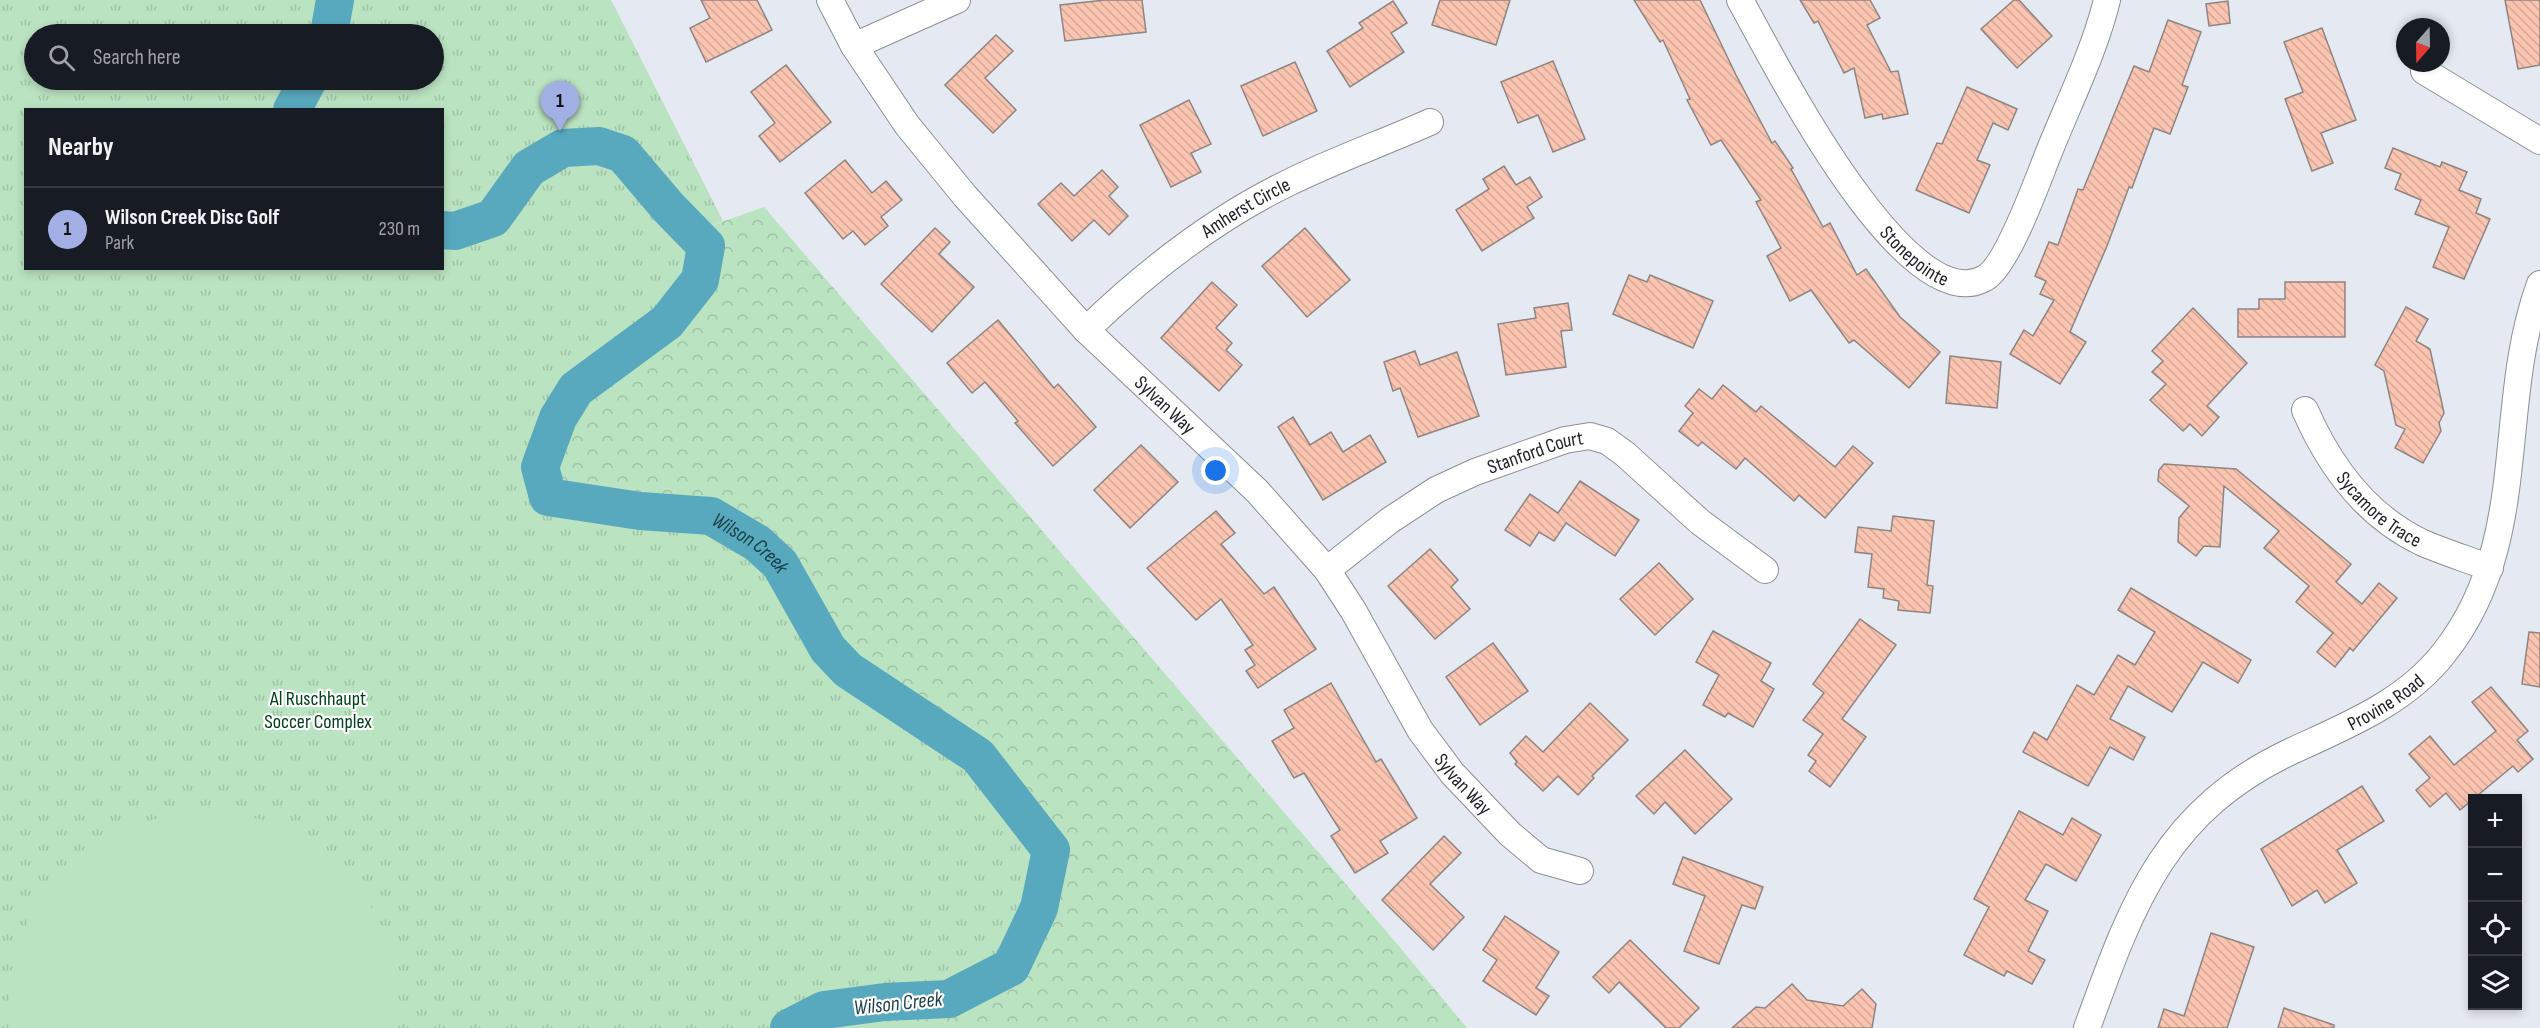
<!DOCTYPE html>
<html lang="en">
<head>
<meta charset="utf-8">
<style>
  body { margin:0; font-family:"Sofia Sans Condensed",sans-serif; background:#20242c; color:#f1f3f6 }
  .controls { position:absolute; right:18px; bottom:18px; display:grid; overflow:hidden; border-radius:0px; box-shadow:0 3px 9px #0003 }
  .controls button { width:54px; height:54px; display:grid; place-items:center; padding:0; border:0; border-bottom:2px solid #363941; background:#171b24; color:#f1f3f6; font:30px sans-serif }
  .compass { position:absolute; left:2396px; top:18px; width:54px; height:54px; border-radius:50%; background:#171b24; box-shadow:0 3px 9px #0003; rotate:200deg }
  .you { position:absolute; left:1216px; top:471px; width:21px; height:21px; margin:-15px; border:4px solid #fff; border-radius:50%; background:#1a73e8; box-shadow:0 0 0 9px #1a73e833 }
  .badge { display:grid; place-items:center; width:39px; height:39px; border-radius:50%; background:#a1afe4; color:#111; font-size:20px; font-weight:700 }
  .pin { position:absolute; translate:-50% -50px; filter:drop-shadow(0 2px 3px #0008) }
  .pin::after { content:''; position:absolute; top:32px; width:21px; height:18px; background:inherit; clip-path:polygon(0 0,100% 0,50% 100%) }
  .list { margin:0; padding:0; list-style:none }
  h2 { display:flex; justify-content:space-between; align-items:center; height:78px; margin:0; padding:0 24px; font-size:26px }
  h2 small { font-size:20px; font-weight:400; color:#9ea1a6 }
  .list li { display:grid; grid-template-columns:39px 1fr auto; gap:18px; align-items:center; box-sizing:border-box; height:84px; padding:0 24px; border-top:2px solid #363941 }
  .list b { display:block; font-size:22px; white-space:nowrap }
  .list p { margin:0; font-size:20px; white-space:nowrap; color:#9ea1a6 }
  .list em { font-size:20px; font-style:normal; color:#9ea1a6 }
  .icon { flex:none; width:33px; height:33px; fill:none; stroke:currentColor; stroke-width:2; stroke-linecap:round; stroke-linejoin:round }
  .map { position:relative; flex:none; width:2540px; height:1028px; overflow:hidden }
  .search { position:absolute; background:#171b24; box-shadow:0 3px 9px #0003; left:24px; top:24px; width:420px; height:66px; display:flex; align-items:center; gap:15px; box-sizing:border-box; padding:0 21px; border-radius:33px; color:#9ea1a6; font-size:22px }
  .panel { position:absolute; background:#171b24; box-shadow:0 3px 9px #0003; left:24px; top:108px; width:420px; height:162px; border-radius:0px }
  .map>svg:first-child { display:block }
  .grass { fill:url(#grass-tufts); fill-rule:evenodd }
  .forest { fill:url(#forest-crowns) }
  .pitch { fill:#bae3c1 }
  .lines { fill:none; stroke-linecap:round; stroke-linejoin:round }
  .river { stroke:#58a9be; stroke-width:38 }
  .building { fill:url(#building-back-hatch); stroke:#8e8582; stroke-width:1.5 }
  .minor-casing { stroke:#8c8f97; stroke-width:28 }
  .minor { stroke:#fff; stroke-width:26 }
  .labels { text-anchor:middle; stroke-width:4.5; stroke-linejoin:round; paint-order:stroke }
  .street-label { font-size:20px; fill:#1f2023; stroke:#fff }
  .park-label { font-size:20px; fill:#004118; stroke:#fff }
  .water-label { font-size:21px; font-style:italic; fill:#193f48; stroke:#fff }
</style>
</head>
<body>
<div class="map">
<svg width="2540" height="1028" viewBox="0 0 2540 1028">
  <defs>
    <pattern id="grass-tufts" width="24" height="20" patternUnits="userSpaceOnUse" patternTransform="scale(1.5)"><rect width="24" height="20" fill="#bae3c1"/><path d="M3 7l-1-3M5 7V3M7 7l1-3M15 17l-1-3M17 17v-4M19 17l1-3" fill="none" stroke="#9fc2a6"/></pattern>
    <pattern id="forest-crowns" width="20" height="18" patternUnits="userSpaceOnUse" patternTransform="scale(1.5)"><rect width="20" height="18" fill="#bae3c1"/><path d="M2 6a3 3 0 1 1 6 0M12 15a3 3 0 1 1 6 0" fill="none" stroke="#9fc2a6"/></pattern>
    <pattern id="building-back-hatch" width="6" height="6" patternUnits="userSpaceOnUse" patternTransform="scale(1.5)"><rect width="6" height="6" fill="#fac4b0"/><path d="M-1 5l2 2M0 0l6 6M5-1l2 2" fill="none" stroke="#d6a897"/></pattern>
  </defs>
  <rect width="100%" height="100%" fill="#e5e9f2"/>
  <path class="grass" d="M0,0H611L723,221L693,232L711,278L639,337L546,438L573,518L639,503L730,510L793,560L839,653L997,764L1047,862L1014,974L951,988L868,997L812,1028H0ZM34,34H434V80H34ZM26,110H442V268H26Z"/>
  <path class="forest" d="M764,207L1392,938L1467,1028H812L868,997L951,988L1014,974L1047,862L997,764L839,653L793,560L730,510L639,503L573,519L546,438L639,337L710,278L693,232Z"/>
  <path class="pitch" d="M196,811C222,812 247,815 272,823C353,852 409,943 397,1028H10C0,909 83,823 196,811Z"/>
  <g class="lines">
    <g class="river">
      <path d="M329,34L335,0"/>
      <path d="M292,110L308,80"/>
      <path id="s1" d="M442,230L455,231L493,218L529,168L563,148L599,146L623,154L668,207L706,246L700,280L667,322L576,389L558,418L540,467L548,497L640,511L711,516L757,543L780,564L828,649L848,670L978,756L1051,850L1039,908L1011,967L949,999L885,1002L824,1010L789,1028"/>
    </g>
  </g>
  <g class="building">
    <path d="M701,0H757L772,30L706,62L690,28L710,18Z"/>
    <path d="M1105,0H1142L1146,32L1065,41L1060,5Z"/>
    <path d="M1440,0H1510L1496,45L1432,25Z"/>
    <path d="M1634,0H1700L1736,75L1772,143L1775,141L1793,168L1791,169L1823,227L1830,223L1857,275L1866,269L1900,317L1940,352L1909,388L1854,340L1849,343L1811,290L1790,301L1767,256L1781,248L1756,202L1761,200L1721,140L1711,145L1687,100L1690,99L1663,40L1660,42Z"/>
    <path d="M1800,0H1870L1880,18L1867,25L1891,72L1898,71L1908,114L1883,119L1882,114L1865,118L1854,68L1844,73L1818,21L1814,23Z"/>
    <path d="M2014,0H2019L2052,36L2017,68L1981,29Z"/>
    <path d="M2505,0H2540V65L2518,69Z"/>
    <path d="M1393,1L1407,23L1391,33L1404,52L1350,87L1327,51L1363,28L1359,23Z"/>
    <path d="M2228,1L2230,23L2209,26L2206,4Z"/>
    <path d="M2168,20L2201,32L2182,85L2188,87L2170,134L2154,128L2132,188L2129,187L2107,246L2070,332L2086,342L2060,384L2010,354L2024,330L2033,336L2054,300L2040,294L2046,281L2035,276L2049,242L2058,245L2078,189L2083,190L2134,66L2149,72Z"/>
    <path d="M2322,28L2356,120L2321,133L2333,163L2312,171L2285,99L2303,92L2284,42Z"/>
    <path d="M996,35L1013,51L985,78L1016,110L993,133L945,85Z"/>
    <path d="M1553,61L1585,139L1553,152L1538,115L1518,123L1501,82Z"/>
    <path d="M1295,62L1317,111L1263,136L1241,86Z"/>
    <path d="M786,65L831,122L780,162L759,136L775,123L751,92Z"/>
    <path d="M1967,87L2017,109L2008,130L1993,123L1977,160L1990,165L1969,213L1916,190L1937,143L1942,144Z"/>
    <path d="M1189,100L1211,144L1191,153L1201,172L1171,187L1140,125Z"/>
    <path d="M2393,148L2440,167L2442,162L2467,172L2459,190L2481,199L2476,213L2490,219L2464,279L2433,267L2449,227L2415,214L2421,200L2395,189L2401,174L2385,168Z"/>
    <path d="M845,160L872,193L886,181L902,200L881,217L888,226L865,245L853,231L843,239L805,193Z"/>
    <path d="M1504,166L1516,185L1530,177L1542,197L1527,207L1534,218L1482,251L1456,210L1489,189L1483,179Z"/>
    <path d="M1102,170L1118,187L1109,196L1128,216L1109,235L1094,220L1072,241L1038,204L1061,183L1074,196Z"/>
    <path d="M935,228L950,242L939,254L974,287L932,332L881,284Z"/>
    <path d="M1305,228L1350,280L1307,317L1262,266Z"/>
    <path d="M1629,275L1647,282L1650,275L1713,301L1693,348L1613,314Z"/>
    <path d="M1212,282L1237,305L1216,328L1232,343L1226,350L1242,365L1219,391L1161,338Z"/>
    <path d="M2285,282H2345V337H2238V309H2259V299H2285Z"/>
    <path d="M1568,303L1572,330L1561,331L1566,367L1506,375L1498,324L1536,318L1534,308Z"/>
    <path d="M2406,307L2428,319L2416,341L2430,349L2444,413L2439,423L2441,431L2423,463L2395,448L2405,429L2396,425L2384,371L2375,365Z"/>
    <path d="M2193,308L2247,363L2207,406L2219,417L2202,436L2190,424L2183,431L2150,400L2166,384L2152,372L2163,361L2152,351Z"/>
    <path d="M998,320L1054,388L1058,384L1096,427L1053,466L1015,423L1018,421L985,382L972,393L947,363Z"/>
    <path d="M1415,351L1420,365L1457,352L1479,416L1418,437L1400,388L1393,391L1384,362Z"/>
    <path d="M1950,356L2001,362L1997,408L1946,403Z"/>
    <path d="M1723,385L1756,412L1761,406L1835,467L1853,446L1873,463L1825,518L1799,495L1794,501L1745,458L1736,469L1702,442L1698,446L1679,431L1693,413L1685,406L1699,389L1712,399Z"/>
    <path d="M1293,417L1310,445L1331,432L1343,452L1370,435L1386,462L1323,500L1278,427Z"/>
    <path d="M1141,445L1178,482L1130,528L1094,490Z"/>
    <path d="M2164,464L2236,469L2351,564L2336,582L2362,604L2379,583L2397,598L2353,651L2350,648L2335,667L2317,652L2333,633L2296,602L2309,586L2264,548L2279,531L2224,486L2220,547L2204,546L2196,556L2178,542L2179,518L2189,506L2158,481L2159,470Z"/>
    <path d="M1580,481L1639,520L1615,556L1566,523L1554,541L1539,532L1530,546L1505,530L1530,494L1558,513Z"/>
    <path d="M1216,511L1235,533L1221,544L1264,594L1274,587L1316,649L1258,688L1246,671L1255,665L1245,650L1253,645L1221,599L1196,620L1147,568Z"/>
    <path d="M1893,516L1934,521L1927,585L1933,586L1930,613L1898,610L1899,601L1883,598L1884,589L1868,587L1872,554L1855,552L1858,527L1891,531Z"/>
    <path d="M1430,549L1458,580L1451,587L1470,609L1435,639L1388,586Z"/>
    <path d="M1659,563L1693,599L1655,635L1620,599Z"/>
    <path d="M2131,588L2251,660L2238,683L2203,662L2172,712L2128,686L2110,719L2145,737L2133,760L2110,747L2088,786L2023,752L2034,732L2047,740L2077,685L2094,695L2118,655L2135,665L2155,632L2118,610Z"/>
    <path d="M1860,619L1896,645L1842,719L1866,737L1830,787L1809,771L1816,761L1808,755L1823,734L1803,720L1824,693L1813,684Z"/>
    <path d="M1713,631L1771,663L1761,681L1774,689L1753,727L1728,713L1725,717L1703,705L1719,675L1696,662Z"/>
    <path d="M2529,632L2540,633V687L2522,684Z"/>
    <path d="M1493,643L1528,691L1480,725L1446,677Z"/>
    <path d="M1331,683L1376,762L1381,759L1417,818L1380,841L1388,853L1355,873L1331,836L1340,830L1304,773L1294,778L1272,741L1294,728L1284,710Z"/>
    <path d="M2491,687L2528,731L2517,740L2533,759L2518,772L2513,766L2460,810L2446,793L2430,807L2416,790L2430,778L2409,754L2430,736L2454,765L2496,731L2472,702Z"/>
    <path d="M1590,703L1628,740L1592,776L1594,778L1578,795L1558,776L1543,791L1515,764L1517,762L1510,753L1526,736L1543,752Z"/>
    <path d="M1685,750L1732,799L1695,834L1665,802L1654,814L1636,796Z"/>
    <path d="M2362,786L2384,821L2337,850L2357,883L2325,903L2317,890L2292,906L2261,849Z"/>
    <path d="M2019,811L2063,835L2072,818L2101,835L2076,881L2046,864L2025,900L2048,911L2028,951L2045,960L2032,984L2007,971L2004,976L1964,955L1989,907L1974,899Z"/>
    <path d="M1444,836L1461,853L1430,884L1464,917L1433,950L1382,900Z"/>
    <path d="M1683,857L1763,887L1755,909L1742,905L1719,964L1684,951L1705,896L1673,884Z"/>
    <path d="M1505,916L1559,952L1536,988L1549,996L1536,1015L1483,981L1497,960L1483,950Z"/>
    <path d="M2211,933L2254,947L2227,1028H2158L2164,1009L2184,1016Z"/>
    <path d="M1630,940L1699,1008L1679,1028H1666L1619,982L1609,993L1593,977Z"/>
    <path d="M1792,984L1807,1000L1843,1006L1862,989L1876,1004L1872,1028H1732L1756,1007L1765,1008Z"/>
    <path d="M2284,1008L2334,1025V1028H2278Z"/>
  </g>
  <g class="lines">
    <g class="minor-casing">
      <g id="minor">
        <path id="s2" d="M830,0L854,46L907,125L965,196L1086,330L1257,491L1327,570L1353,610L1420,730L1452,773L1510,834L1541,860L1580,871"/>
        <path id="s3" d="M1740,0C1770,53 1905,324 1985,278C2007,266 2037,182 2047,157C2067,106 2094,53 2107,0"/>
        <path d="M854,46L957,0"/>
        <path d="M2424,71L2540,141"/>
        <path id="s4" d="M1086,330C1147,271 1212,220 1288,183C1334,160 1383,143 1430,122"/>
        <path id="s5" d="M2305,410C2329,465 2365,515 2421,542C2443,552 2467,559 2490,568"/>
        <path id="s6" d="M1327,570L1389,521L1436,490L1475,472L1565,440L1590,436L1607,441L1625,454L1700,522L1765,570"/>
        <path id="s7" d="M2087,1028C2132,904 2164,810 2294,750C2348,725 2406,702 2444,653C2532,542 2495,407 2540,284"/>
      </g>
    </g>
    <use href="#minor" class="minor"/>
  </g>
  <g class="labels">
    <g class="street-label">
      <text dy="7" stroke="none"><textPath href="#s4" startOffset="202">Amherst Circle</textPath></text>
      <text dy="7" stroke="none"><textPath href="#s3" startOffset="312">Stonepointe</textPath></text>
      <text dy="7" stroke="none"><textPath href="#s2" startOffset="528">Sylvan Way</textPath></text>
      <text dy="7" stroke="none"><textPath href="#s6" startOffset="242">Stanford Court</textPath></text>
      <text dy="7" stroke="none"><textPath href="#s5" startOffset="126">Sycamore Trace</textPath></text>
      <text dy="7" stroke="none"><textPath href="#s7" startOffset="462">Provine Road</textPath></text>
      <text dy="7" stroke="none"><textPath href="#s2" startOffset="1014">Sylvan Way</textPath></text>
    </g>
    <g class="park-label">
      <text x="318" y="705">Al Ruschhaupt<tspan x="318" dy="23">Soccer Complex</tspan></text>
    </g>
    <g class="water-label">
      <text dy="7" stroke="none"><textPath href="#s1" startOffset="870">Wilson Creek</textPath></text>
      <text transform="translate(898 1003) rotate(-6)" y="7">Wilson Creek</text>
    </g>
  </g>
</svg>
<div class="controls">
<button>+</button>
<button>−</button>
<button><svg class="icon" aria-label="locate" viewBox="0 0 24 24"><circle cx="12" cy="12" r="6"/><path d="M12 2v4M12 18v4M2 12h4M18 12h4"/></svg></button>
<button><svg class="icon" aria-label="layers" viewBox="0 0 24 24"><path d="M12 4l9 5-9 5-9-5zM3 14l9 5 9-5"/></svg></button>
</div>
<svg class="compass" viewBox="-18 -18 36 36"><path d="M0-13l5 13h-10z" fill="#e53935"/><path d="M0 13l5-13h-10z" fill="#9ea1a6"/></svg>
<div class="you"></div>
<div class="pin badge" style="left:560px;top:131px">1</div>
<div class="search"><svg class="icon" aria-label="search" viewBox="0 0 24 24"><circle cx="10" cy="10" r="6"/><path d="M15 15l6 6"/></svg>Search here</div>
<section class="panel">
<h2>Nearby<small></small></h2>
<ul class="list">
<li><span class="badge">1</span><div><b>Wilson Creek Disc Golf</b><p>Park</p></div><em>230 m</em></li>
</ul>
</section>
</div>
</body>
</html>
